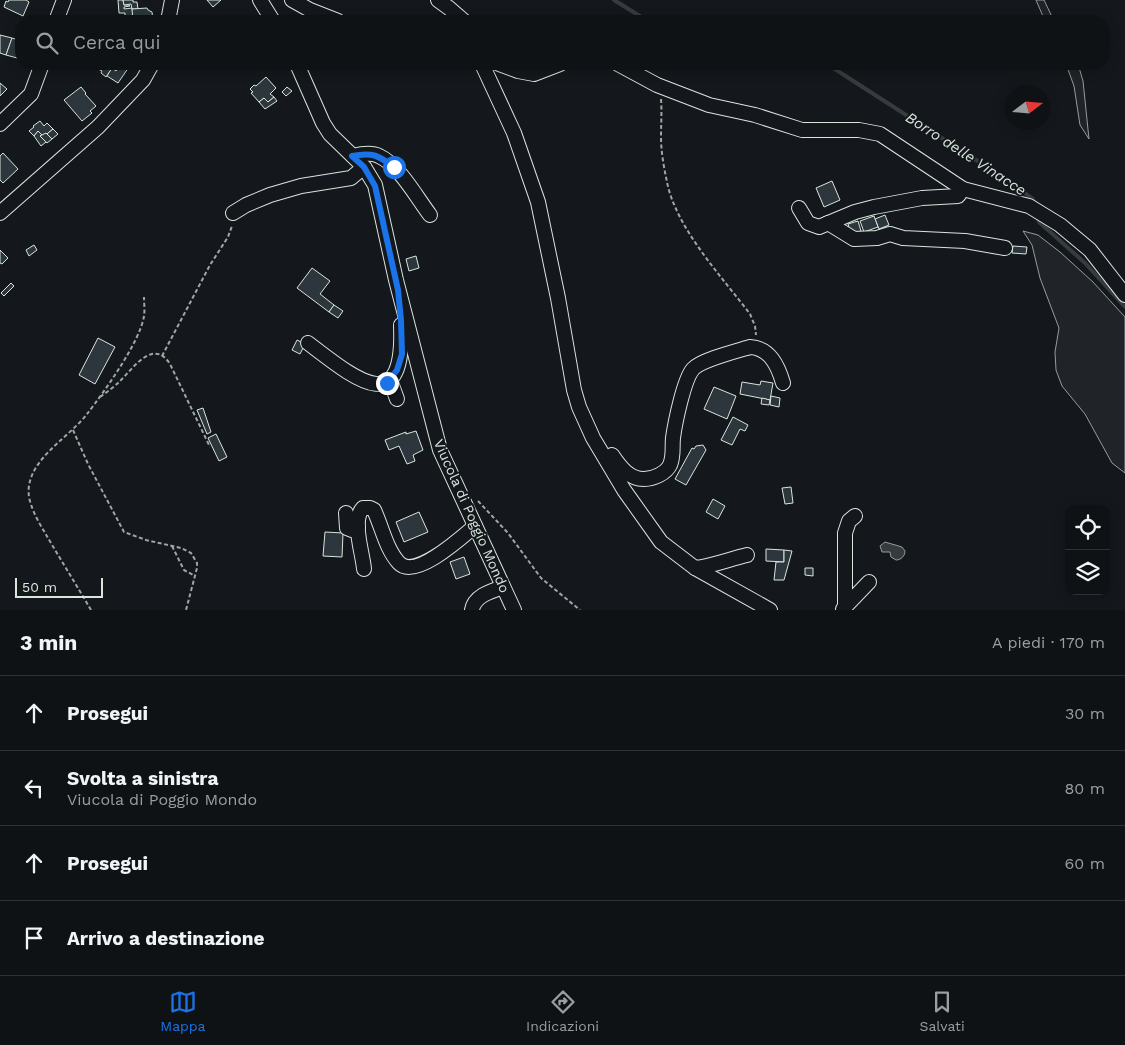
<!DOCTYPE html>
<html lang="it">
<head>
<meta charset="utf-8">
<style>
  body { margin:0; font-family:"Work Sans",sans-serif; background:#181b1e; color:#f1f3f6 }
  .controls { position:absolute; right:15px; bottom:15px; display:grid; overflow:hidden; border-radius:10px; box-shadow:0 2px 12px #0003 }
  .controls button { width:45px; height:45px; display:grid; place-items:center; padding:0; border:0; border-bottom:1px solid #2f3234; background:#0f1215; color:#f1f3f6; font:25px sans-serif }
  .compass { position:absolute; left:1005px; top:85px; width:45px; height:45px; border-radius:50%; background:#0f1215; box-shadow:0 2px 12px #0003; rotate:74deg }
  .scale { position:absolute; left:15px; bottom:12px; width:88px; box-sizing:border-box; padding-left:5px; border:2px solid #d8e6dc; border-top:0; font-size:14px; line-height:18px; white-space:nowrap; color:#d8e6dc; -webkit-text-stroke:4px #14181c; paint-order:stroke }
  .stop { position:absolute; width:15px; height:15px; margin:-11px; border:4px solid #1a73e8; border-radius:50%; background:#fff }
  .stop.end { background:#1a73e8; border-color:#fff; box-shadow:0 1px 5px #0008 }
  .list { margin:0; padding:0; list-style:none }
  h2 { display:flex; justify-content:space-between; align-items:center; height:65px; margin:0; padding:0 20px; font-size:21px }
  h2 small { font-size:16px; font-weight:400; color:#9b9ea0 }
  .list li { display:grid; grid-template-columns:32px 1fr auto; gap:15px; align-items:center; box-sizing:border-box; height:75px; padding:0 20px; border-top:1px solid #2f3234 }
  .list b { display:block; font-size:19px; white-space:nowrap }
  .list p { margin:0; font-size:16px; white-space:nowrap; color:#9b9ea0 }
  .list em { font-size:16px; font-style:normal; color:#9b9ea0 }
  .icon { flex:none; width:28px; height:28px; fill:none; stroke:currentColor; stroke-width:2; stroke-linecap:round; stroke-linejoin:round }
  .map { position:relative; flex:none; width:1125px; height:610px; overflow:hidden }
  .search { position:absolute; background:#0f1215; box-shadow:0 2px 12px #0003; left:15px; right:15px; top:15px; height:55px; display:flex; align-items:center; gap:12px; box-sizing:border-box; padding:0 18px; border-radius:20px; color:#9b9ea0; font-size:19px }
  .sheet { height:365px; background:#0f1215 }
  nav { display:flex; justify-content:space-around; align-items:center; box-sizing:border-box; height:70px; border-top:1px solid #2f3234; background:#0f1215; font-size:14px; color:#9b9ea0 }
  nav a { display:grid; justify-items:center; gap:2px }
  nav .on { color:#1a73e8 }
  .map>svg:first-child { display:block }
  .green { fill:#202428; stroke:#939e99 }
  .water { fill:#363b3e; stroke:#939e99 }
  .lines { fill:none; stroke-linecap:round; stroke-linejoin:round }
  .stream { stroke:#363b3e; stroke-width:4 }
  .building { fill:#2c363c; stroke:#d8e6dc }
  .minor-casing { stroke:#d8e6dc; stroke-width:16 }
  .path { stroke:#9da8a2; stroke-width:2; stroke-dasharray:4 2.5; stroke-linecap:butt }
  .minor { stroke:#14181c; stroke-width:14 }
  .route { stroke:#1a73e8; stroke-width:6 }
  .labels { text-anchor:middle; stroke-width:4; stroke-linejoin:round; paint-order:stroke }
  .street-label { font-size:14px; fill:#d8e6dc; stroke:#14181c }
  .water-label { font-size:15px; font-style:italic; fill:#d8e6dc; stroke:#14181c }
</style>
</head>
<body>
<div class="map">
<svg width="1125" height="610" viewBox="0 0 1125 610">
  <rect width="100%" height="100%" fill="#14181c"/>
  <g class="green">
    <path d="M1036,0H1044L1054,21H1045Z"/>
    <path d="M1066,64H1078L1083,81L1089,139L1080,125L1074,86Z"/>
    <path d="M1023,231L1038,235L1060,252L1093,282L1125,317V473L1112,463L1085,414L1062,386L1056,370L1055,352L1059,328L1040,278L1032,245Z"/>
  </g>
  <path class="water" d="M885,542L902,547L905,551C905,556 901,560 896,560L891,557L890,552H882L880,546Z"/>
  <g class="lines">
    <g class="stream">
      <path d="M614,0L648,21"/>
      <path d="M827,64L1010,182L1033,199L1035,206"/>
      <path d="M1037,215L1039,222L1085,263L1125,307"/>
    </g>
  </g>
  <g class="building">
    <path d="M9,0H26L29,2L23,16L4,7L6,1L8,2Z"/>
    <path d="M118,0H123L124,5H129L130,6L124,7V9L132,8L133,15L125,17V13H119Z"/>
    <path d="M123,0H133V2H137L138,9H132L131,4L124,5Z"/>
    <path d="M207,0H221L213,7Z"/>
    <path d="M147,8L148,10L152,12L153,20L133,21L132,9Z"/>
    <path d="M0,35L12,38L6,55L0,53Z"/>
    <path d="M12,38L21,41V59L6,55Z"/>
    <path d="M102,64H120L116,71L112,68L106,77L101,73L102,71L98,69Z"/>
    <path d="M120,64H131L118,83L107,76L112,68L116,71Z"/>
    <path d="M266,77L276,88L270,94L274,97L268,102L264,98L259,102L251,93L253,92L250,89L254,85L256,86Z"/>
    <path d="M0,83L7,89L0,96Z"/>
    <path d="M81,87L86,93L85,94L96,106L90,111L92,113L82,121L64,100Z"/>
    <path d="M287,87L292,91L286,96L282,92Z"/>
    <path d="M274,97L277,101L265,109L259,102L264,98L268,102Z"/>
    <path d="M40,121L44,126L47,123L53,129L47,134L46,133L43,136L38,131L34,136L29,131L34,127L33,126Z"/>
    <path d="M53,129L58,134L52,139L47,134Z"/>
    <path d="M38,131L42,135L40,136L46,142L41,146L34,136Z"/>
    <path d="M46,133L52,139L47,143L40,136Z"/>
    <path d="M3,153L18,169L3,183L0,180V156Z"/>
    <path d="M832,181L840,200L824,207L816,188Z"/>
    <path d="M885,215L889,225L879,229L875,219Z"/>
    <path d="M874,216L878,227L864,232L860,221Z"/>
    <path d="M858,221L861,231L851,234L848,224Z"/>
    <path d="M34,245L37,250L29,256L26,250Z"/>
    <path d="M1013,246L1027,247L1026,254L1012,253Z"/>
    <path d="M0,250L8,258L2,264L0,263Z"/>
    <path d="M416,256L419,268L409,271L406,259Z"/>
    <path d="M312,268L330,281L320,294L334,305L329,312L297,288Z"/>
    <path d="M11,283L14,286L4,296L1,293Z"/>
    <path d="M334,305L343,311L338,318L329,312Z"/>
    <path d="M98,338L115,347L95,384L79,375Z"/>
    <path d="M297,340L305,344L300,354L292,350Z"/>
    <path d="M761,381L773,383L770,400L740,394L742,382L760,385Z"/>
    <path d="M714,387L736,396L727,419L704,409Z"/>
    <path d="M771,396L780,398L779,407L770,405Z"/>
    <path d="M762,398L770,400L769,405L761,404Z"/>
    <path d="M203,408L211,432L207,434L197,410Z"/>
    <path d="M733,417L748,425L745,431L740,429L732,445L721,440Z"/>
    <path d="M416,431L423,450L413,455L415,461L407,464L399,446L389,450L385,440L406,432V434Z"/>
    <path d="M216,434L227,457L219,461L208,438Z"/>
    <path d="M703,445L706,450L686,485L675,479L692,448L694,449L696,446Z"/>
    <path d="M791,487L793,503L785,504L782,488Z"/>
    <path d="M713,499L725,506L718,519L706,512Z"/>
    <path d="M419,512L428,532L404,542L396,522Z"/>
    <path d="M325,532L343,533L342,557L323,556Z"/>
    <path d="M766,549L784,550V562L766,561Z"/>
    <path d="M784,550L792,551L784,580H774L776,562H784Z"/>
    <path d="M464,557L470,574L456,579L450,562Z"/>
    <path d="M805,568H813V576L805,575Z"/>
  </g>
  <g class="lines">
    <g class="minor-casing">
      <g id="minor">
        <path d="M260,0L273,21"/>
        <path d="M292,0L310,10L338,21"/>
        <path d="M438,0L449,8L464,21"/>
        <path d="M56,21L64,0"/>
        <path d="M168,21L172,0"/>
        <path d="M297,64L323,123L330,134L364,167L375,185L396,280L440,450L514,610"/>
        <path d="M482,64L514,133L538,202L558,298L574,390L579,407L593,438L624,490L661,542L695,568L770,610"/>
        <path d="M499,64L518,71L534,74L560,64"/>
        <path d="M618,64L657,85L709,105L755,115L802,130H859L880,134L963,189L1029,206L1060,225L1090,250L1125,295"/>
        <path d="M0,124L31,94L42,64"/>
        <path d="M353,156C361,154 371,152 379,156C399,165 417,198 430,215"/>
        <path d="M799,208L808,223L819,227L855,212L874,207L922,198L958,196L963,189"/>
        <path d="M0,213L98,127L143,80L152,64"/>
        <path d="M233,213L246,205L270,195L301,186L351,178L364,167"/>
        <path d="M828,223L854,239L877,238L890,234L903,238L965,241L1005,248"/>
        <path d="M308,343C354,378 405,422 401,325"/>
        <path d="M390,380L397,399"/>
        <path d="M612,455C620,467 629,479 644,479C654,479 666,473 670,465C674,456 672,447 673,438C675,423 684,379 693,369C701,360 737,351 750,347C770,348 778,366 783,383"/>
        <path d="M346,513L347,528L352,530L358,527"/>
        <path d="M695,568C713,566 730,559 747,555"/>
        <path d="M364,569C363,554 351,520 363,508H370L374,510C382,527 386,549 399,563C415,580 462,537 475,526"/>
        <path d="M845,606V533L849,521L855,516"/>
        <path d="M843,609L869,582"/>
        <path d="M472,610C474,596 491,591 503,587"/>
      </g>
    </g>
    <g class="path">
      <path d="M661,99C662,112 661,124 661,137C661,152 664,168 667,182C676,228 722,277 750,314L755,326L756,335"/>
      <path d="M162,356L210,265L228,237L232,226"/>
      <path d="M100,397C107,392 114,387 119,382C132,370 153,337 170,364L210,447"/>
      <path d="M73,430L88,464L124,532L146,540L181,548L191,553L197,563V568L186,610"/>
      <path d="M478,501L508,533L541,578L580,610"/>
      <path d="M172,546L184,570L195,576"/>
      <path d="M91,610C77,586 62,562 48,538C41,526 32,512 29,497C24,461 68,439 87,414C104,392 140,342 144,316C145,310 144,303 144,297"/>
    </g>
    <use href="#minor" class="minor"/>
  </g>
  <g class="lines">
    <path class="route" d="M387,383L397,370L402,354L401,320L398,290L375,186L364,167L352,156C372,152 378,155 394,167"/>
  </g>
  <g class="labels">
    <g class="street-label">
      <text transform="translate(472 516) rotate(66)" y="5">Viucola di Poggio Mondo</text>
    </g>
    <g class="water-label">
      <text transform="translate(966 154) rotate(33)" y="5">Borro delle Vinacce</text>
    </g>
  </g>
</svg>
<div class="controls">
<button><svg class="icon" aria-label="locate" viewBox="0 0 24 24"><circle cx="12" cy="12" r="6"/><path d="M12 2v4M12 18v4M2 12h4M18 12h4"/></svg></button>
<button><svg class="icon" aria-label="layers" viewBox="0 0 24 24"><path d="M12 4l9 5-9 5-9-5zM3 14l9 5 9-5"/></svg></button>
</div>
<svg class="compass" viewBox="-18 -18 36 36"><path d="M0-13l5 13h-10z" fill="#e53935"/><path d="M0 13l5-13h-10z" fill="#9b9ea0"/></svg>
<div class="scale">50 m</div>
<div class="stop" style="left:394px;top:167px"></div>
<div class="stop end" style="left:387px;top:383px"></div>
<div class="search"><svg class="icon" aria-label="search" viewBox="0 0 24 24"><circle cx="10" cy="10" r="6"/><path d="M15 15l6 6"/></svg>Cerca qui</div>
</div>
<section class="sheet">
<h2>3 min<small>A piedi · 170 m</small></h2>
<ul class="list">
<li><svg class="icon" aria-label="ahead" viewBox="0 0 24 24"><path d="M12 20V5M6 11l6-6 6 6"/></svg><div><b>Prosegui</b></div><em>30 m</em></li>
<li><svg class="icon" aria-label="left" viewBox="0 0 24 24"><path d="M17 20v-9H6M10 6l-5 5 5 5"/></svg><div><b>Svolta a sinistra</b><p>Viucola di Poggio Mondo</p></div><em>80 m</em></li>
<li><svg class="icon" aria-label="ahead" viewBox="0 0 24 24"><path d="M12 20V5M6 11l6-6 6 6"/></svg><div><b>Prosegui</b></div><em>60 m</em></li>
<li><svg class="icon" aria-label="arrive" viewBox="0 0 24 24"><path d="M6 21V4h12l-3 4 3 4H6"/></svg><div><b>Arrivo a destinazione</b></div></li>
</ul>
</section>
<nav>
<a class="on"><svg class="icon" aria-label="map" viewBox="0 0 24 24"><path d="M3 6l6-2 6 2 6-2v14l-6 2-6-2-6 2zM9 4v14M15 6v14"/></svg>Mappa</a>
<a><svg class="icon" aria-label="directions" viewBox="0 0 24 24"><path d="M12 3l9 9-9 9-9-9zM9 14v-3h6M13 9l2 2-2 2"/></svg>Indicazioni</a>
<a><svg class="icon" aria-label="saved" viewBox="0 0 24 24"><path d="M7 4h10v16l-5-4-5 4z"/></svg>Salvati</a>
</nav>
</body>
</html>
